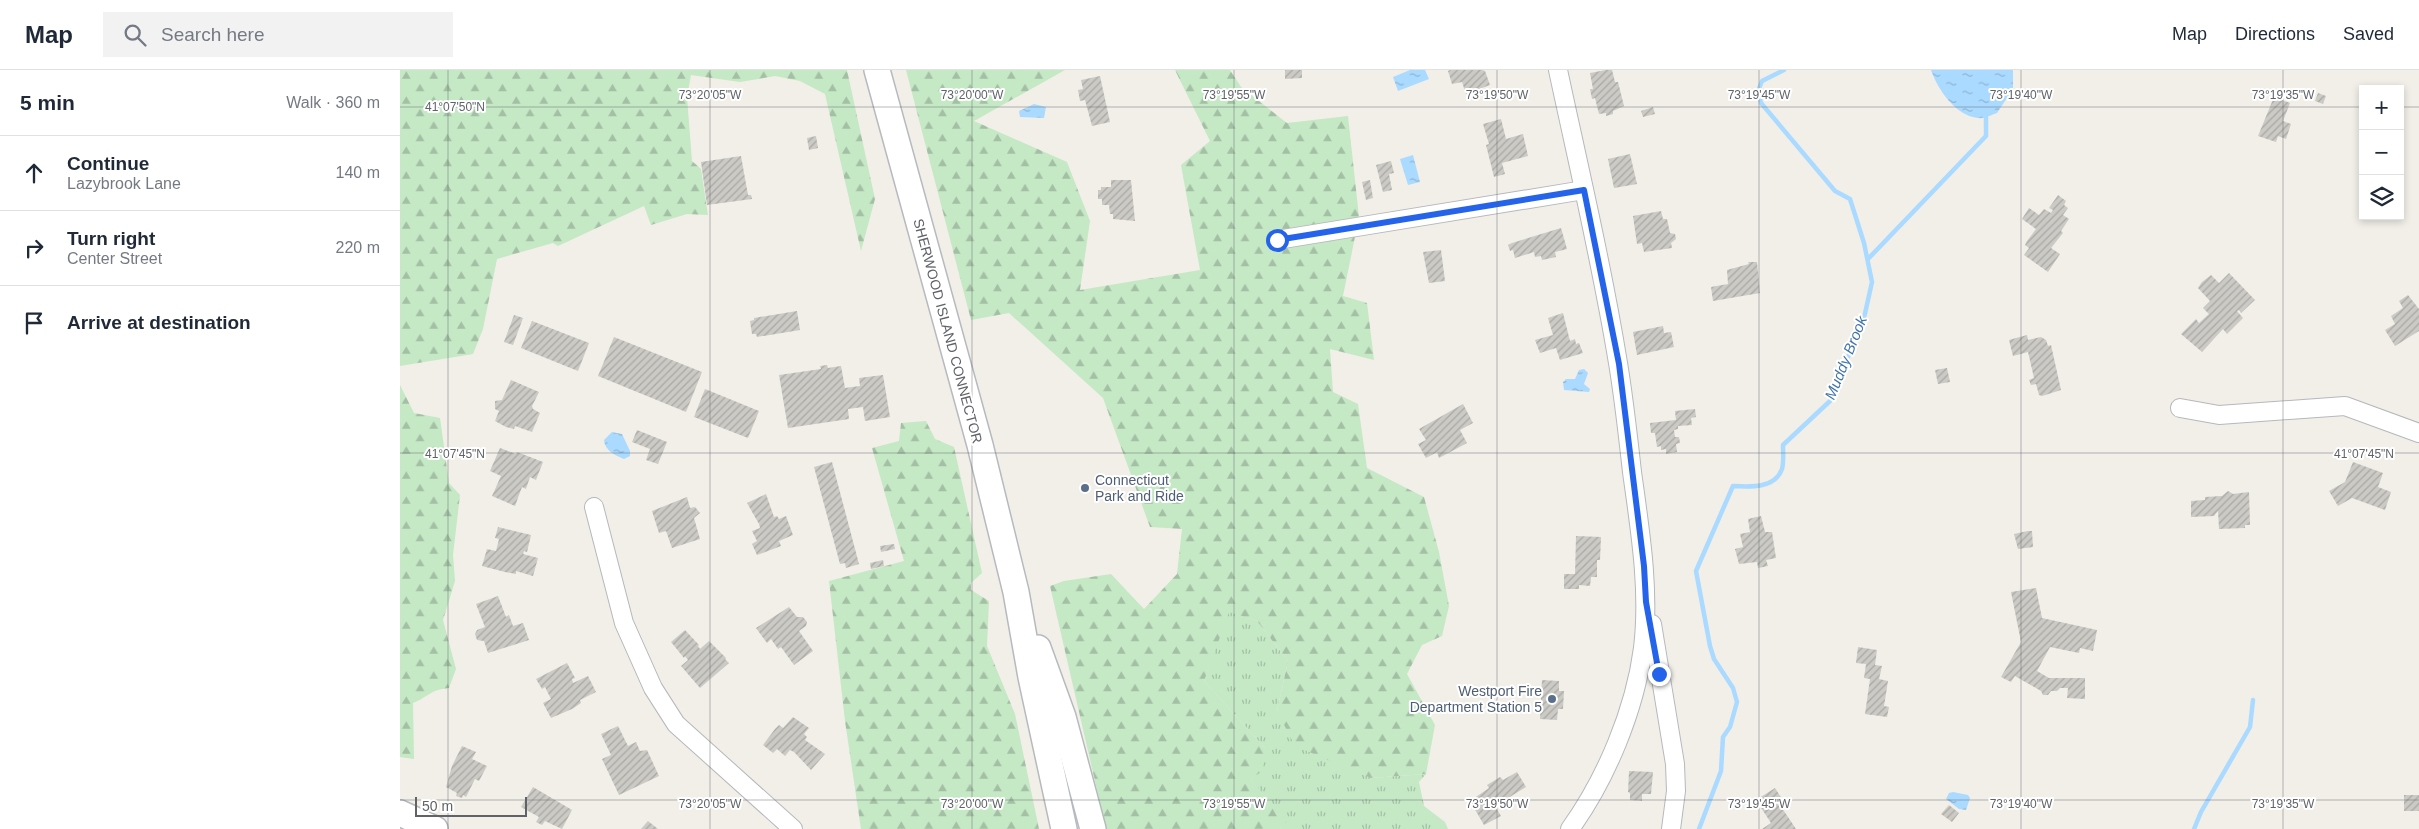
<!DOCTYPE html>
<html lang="en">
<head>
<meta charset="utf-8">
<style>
  body { margin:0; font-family:Helvetica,sans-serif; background:#f2f2f3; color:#1f2937 }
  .controls { position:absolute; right:15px; top:15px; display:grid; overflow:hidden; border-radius:0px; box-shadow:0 2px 8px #0003 }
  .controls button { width:45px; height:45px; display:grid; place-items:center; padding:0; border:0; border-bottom:1px solid #e0e1e3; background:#fff; color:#1f2937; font:25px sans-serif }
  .scale { position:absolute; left:15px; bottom:12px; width:112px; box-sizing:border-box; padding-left:5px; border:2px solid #5f6368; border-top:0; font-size:14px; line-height:18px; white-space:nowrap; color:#5f6368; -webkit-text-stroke:4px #fff; paint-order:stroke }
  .stop { position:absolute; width:15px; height:15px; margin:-11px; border:4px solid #2563eb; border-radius:50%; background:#fff }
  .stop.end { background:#2563eb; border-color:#fff; box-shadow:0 1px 5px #0008 }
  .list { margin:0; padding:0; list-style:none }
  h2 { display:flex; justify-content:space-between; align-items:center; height:65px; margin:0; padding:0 20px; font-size:21px }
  h2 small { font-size:16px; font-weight:400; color:#747a83 }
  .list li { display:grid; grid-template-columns:32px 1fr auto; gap:15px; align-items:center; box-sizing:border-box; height:75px; padding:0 20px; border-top:1px solid #e0e1e3 }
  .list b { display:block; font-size:19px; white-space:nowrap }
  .list p { margin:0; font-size:16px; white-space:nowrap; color:#747a83 }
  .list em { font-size:16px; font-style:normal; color:#747a83 }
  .icon { flex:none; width:28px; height:28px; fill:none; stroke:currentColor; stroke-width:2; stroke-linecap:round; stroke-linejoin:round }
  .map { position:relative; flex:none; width:2019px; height:759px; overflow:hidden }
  header { display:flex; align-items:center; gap:30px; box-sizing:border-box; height:70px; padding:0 25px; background:#fff; border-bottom:1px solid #e0e1e3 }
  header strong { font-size:24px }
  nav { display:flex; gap:28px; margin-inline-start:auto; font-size:18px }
  .search { width:350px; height:45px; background:#f2f2f3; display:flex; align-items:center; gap:12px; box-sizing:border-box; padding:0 18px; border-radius:0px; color:#747a83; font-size:19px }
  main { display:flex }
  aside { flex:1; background:#fff }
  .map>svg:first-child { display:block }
  .grass { fill:url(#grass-tufts) }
  .forest { fill:url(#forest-firs) }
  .water { fill:url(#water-ripples) }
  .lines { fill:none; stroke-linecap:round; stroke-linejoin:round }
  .stream { stroke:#aadaff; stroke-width:4.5 }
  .building { fill:url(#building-hatch) }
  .minor-casing { stroke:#b5b8bc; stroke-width:20 }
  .secondary-casing { stroke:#b6babf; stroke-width:28 }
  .minor { stroke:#fff; stroke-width:18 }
  .secondary { stroke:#fff; stroke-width:25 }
  .route { stroke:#2563eb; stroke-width:6 }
  .ticks { fill:none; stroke:#5f6368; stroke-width:1; stroke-opacity:0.45 }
  .service-dot { fill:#5c6f8a; stroke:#fff; stroke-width:2 }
  .labels { text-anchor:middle; stroke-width:4; stroke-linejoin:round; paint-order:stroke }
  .street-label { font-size:14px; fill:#5f6368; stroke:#fff }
  .service-label { font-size:14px; fill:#4e5e75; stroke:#fff; text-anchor:start }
  .water-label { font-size:15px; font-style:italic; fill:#4174aa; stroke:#fff }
  .ticks-label { font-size:12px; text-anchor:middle; fill:#5f6368; stroke:#fff; stroke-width:4; stroke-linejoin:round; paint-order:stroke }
</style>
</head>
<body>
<header>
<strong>Map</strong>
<div class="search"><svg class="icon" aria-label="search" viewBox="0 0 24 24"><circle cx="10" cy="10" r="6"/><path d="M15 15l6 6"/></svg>Search here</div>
<nav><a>Map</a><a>Directions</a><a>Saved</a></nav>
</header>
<main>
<aside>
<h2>5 min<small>Walk · 360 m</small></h2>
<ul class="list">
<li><svg class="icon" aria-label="ahead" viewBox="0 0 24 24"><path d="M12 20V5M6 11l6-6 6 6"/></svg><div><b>Continue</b><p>Lazybrook Lane</p></div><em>140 m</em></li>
<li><svg class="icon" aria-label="right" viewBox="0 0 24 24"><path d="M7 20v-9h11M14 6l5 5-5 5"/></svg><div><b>Turn right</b><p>Center Street</p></div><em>220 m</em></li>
<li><svg class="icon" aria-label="arrive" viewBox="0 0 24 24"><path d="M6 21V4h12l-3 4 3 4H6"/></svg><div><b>Arrive at destination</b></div></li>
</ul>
</aside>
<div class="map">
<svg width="2019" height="759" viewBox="0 0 2019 759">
  <defs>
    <pattern id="grass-tufts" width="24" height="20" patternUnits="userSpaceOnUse" patternTransform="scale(1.25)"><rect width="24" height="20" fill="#c5e8c5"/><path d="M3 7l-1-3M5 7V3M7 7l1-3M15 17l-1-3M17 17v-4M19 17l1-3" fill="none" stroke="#a3c0a4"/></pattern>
    <pattern id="forest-firs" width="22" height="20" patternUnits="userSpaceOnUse" patternTransform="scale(1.25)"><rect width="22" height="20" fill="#c5e8c5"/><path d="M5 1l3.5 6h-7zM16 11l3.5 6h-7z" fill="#a3c0a4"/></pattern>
    <pattern id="water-ripples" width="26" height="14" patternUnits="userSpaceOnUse" patternTransform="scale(1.25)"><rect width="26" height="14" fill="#aadaff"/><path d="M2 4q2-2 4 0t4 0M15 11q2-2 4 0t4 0" fill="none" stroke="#8eb4d2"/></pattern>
    <pattern id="building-hatch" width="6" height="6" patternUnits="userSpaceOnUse" patternTransform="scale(1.25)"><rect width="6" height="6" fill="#cccac5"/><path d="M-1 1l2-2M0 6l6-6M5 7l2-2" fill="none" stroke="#a9a8a4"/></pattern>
  </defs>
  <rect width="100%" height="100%" fill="#f1efe8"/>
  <path class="grass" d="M828,541L857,551L888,591L877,641L971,708L1026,704L1019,712L1024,736L1045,752L1048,759H879L886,751L850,709L865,678L804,611Z"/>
  <g class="forest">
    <path d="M0,0H447L475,129L461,181L425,24L400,11L375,6L340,12L291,5L287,27L292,91L301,99L308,145L287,144L251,155L244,136L158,176L153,173L97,189L83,259L73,284L0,296Z"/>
    <path d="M506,0H665L574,51L667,92L690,151L680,220L800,200L781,95L810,71L775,0H830L841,17L887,53L948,46L959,147L943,226L967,233L974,290L930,279L933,322L958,334L967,398L1024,427L1039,482L1049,536L1042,566L1022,575L1007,604L1035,655L1026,704L971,708L895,676L877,641L888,591L857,551L829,542L804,611L865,678L863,701L850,709L887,751L879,759H706L650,516L664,511L711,504L744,539L777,504L782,459L750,457L703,328L609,243L571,250Z"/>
    <path d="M0,315L14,343L40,348L49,413L60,425L53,485L55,511L43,550L56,599L49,618C29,620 30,626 13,633L14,689L0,687Z"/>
    <path d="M526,351L535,369L554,377L582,503L571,513V520L589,531L587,576L615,644L639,759H461L445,651L429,511L504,491L472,378L499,371L501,353Z"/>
  </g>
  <g class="water">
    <path d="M1010,0H1025L1029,9L998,21L993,7Z"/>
    <path d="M1531,0H1613V19L1597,43C1591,45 1584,49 1578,48C1556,46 1538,20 1531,0Z"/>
    <path d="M634,34L646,37L644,48L620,47L619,41Z"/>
    <path d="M1013,85L1020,112L1008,115L1000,89Z"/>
    <path d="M1184,299L1188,303L1184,314L1190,319L1189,322L1164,320L1163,312L1166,309H1175L1179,300Z"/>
    <path d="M212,362L222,364L230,381V386L224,389C215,385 205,381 204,370Z"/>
    <path d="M1553,722L1568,725L1570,728L1566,740L1559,739L1546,729L1549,723Z"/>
  </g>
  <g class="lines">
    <g class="stream">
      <path d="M1468,189L1586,66V47"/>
      <path d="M1299,759L1321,701L1323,667L1330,657L1337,632L1333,618L1314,589L1310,576L1296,501L1333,416C1349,417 1375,419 1382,399C1384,392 1383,382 1383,375L1430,331L1464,248L1472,212L1464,173L1450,129L1435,121L1361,33L1358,21L1362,11L1384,0"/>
      <path d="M1794,759L1801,742L1850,657L1853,630"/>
    </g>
  </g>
  <g class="building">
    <path d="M885,0H902V8L885,9Z"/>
    <path d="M1050,0H1082L1085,1L1090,15L1066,24L1062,12L1052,14L1048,1Z"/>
    <path d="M1206,0H1212L1215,12H1218L1224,36L1213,41V44L1206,46V43L1199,44L1195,28L1192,29L1190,19H1193L1190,3Z"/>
    <path d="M700,6L710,52L692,56L685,30L680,31L678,20L683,19L681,10Z"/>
    <path d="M1918,23L1926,26L1923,34L1915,31Z"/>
    <path d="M1874,27L1890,33L1883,51L1891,54L1886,69L1878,66L1876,72L1858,66Z"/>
    <path d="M1253,37L1255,44L1243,47L1241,41Z"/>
    <path d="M1101,49L1106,69L1123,64L1128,86L1102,93L1105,104L1094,107L1086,75L1089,74L1083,54Z"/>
    <path d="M416,66L418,78L409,80L407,68Z"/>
    <path d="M1230,84L1237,114L1214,118L1208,89Z"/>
    <path d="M341,86L348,125H351L352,129L307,135L301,92Z"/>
    <path d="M991,91L994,103L989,104L992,120L983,122L976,95Z"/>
    <path d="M711,110H731L735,151L713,149V144H710L709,135H702V129H698V120H701V117H711Z"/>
    <path d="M970,110L973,128L966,130L962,112Z"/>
    <path d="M1658,125L1666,131L1664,135L1668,138L1663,145L1669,149L1661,161L1663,163L1651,178L1660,184L1648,202L1624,185L1629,178L1625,175L1627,171L1636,159L1622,149L1629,138L1639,145L1644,139L1651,143L1653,140L1649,138Z"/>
    <path d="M1261,141L1263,149H1267L1270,163L1275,164L1276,169L1271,173L1272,178L1244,182L1242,173L1237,174L1233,146Z"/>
    <path d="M1161,158L1167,179L1155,182L1156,187L1142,190L1141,186L1135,187L1134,182L1115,188L1113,180L1110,181L1108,175L1112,173Z"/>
    <path d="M1041,180L1045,211L1029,213L1023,182Z"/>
    <path d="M1348,192H1357L1360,223L1313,231L1311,217L1328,214L1327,200L1349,194Z"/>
    <path d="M1829,203L1855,230L1841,243L1839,240L1837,241L1843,248L1827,264L1823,259L1802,282L1781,264L1796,249L1799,253L1809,244L1803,238L1810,231L1798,218L1802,212L1811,205L1819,213Z"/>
    <path d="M2008,225L2019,239V261L1995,276L1985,260L1995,254L1991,246L2003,238L1999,231Z"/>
    <path d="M397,241L400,260L357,267L356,264H352L350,251L354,250V248Z"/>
    <path d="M1163,243L1170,271L1175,269L1176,274L1179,273L1183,283L1160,290L1156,278L1140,283L1135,270L1153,265L1148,248Z"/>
    <path d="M114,245L123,248L113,275L104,272Z"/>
    <path d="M132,251L189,273L178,301L121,278Z"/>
    <path d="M1263,256L1264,263L1271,262L1274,277L1237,285L1233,262Z"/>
    <path d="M1627,265L1628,270L1641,267L1646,270L1648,276L1651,275L1661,320L1642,326L1639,325L1636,314L1631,315L1629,310L1634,308L1628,282L1613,286L1609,270Z"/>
    <path d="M214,267L302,302L286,342L198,306Z"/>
    <path d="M427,295L428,298L441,296L445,318L460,316L459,308L483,305L490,347L465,351L463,337L448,339L449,349L388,358L379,305L421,299L420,296Z"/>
    <path d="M1547,298L1550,312L1538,314L1535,300Z"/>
    <path d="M111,310L139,322L132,336L133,339L140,343L132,362L115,356L114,359L106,357L95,351L99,341L95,339V331L102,330Z"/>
    <path d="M305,319L359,341L348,368L294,347Z"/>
    <path d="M1063,334L1073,353L1060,360L1067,373L1039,388L1037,382L1026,388L1018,374L1026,370L1019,359Z"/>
    <path d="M1295,339L1296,347L1291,348L1292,355L1278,356V359L1274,360L1275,367H1279L1280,373L1276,374L1277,382L1266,384V379L1261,380V376L1257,377L1255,363H1251L1250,353L1276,350L1275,341Z"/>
    <path d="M237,360L267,372L258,394L246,390L250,379L232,372Z"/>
    <path d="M100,378L116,384L117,382L143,392L136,410L130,407L126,419L122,417L115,436L92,426L101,406L90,401Z"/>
    <path d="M432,392L459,494L446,498L445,493L440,494L414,397Z"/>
    <path d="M1953,392L1983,403L1978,417L1991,422L1985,440L1952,428L1938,436L1929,421L1945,412Z"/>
    <path d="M1828,421L1833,424L1849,422L1850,455H1845V458L1819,459L1818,441L1814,446L1791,447V431L1805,430V427L1822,426Z"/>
    <path d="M366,424L374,447L377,446L379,449L386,446L393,465L379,471L381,476L357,485L352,474L357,471L352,461L360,458L359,454L347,433Z"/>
    <path d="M287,427L290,438L295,437L300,443L294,448L300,469L272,478L266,461L259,463L252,441Z"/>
    <path d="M1361,446L1365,462H1372L1376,488L1366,490L1368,496L1358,498L1357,492L1339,494L1335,479L1343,477L1340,464L1350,462L1348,449Z"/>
    <path d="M98,457L131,465L127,482L124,481L123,484L138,488L133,506L116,501V504L105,502L82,496L87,479L96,481L99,469L95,468Z"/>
    <path d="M1628,461H1632L1633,477L1618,479L1614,464Z"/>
    <path d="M1176,466L1201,467L1200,490H1197V507H1191L1190,516L1179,515V519H1164V504H1175Z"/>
    <path d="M494,474L495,479L481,482L480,476Z"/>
    <path d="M483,490L484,496L471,499L470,493Z"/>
    <path d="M1636,518L1642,548L1697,560L1693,581L1680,578L1679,583L1650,577L1637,601L1649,608H1685V629L1667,628L1668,618H1660L1657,621H1651L1648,625H1643L1641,621L1615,606L1611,612L1601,607L1621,572L1611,522Z"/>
    <path d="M98,526L106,547L109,545L113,556L123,553L129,570L88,583L84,571L77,570L75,564L77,560L85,557L76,534Z"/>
    <path d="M389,537L397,547H403L407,552L406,556L399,561L413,581L394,595L381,577L378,579L371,569L367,573L356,558Z"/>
    <path d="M285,560L299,575L298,576L300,579L309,571L326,588L325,589L329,593L300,618L281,596L288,590L285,586L284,588L271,572Z"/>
    <path d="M1458,577L1477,580L1475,595L1482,596L1479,609L1488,611L1484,636L1489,637L1487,647L1465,644L1470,609L1464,608L1466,594L1456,593Z"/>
    <path d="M167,593L175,608L172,609L173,613L188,606L196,622L180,630L181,633L172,639L151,648L143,633L151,629L145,617L142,619L136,609Z"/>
    <path d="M1142,610L1159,611V621H1164L1163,639H1158L1157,650L1140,649Z"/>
    <path d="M393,647L409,658L404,664L407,667L405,670L425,684L411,700L394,682L390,680L385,686L377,679L373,683L363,675L375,659L379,655L383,658Z"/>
    <path d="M218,656L228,676L236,672L240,681L247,680L259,706L219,725L202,689L211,685L201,664Z"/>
    <path d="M62,676L76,682L72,689L87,696L79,711L75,709L66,727L63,725L62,728L56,726L57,723L46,717L52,696Z"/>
    <path d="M1229,701L1253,702L1251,724H1242V731L1230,730V723L1228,722Z"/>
    <path d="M1117,702L1126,717L1095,736L1101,746L1084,755L1070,731L1089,718L1087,715L1100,707L1103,710Z"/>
    <path d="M133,717L172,740L162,759L145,751L142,755L136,752L139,747L121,737Z"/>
    <path d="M1375,718L1382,729L1378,732L1396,759H1362L1371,753L1356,730Z"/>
    <rect x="2004" y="725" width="15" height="16"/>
    <path d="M1549,735L1559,743L1552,752L1541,744Z"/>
    <path d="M248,751L258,759H241Z"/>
  </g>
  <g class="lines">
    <g class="minor-casing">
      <g id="minor">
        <path d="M1158,0C1179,98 1202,195 1218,293C1224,329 1228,366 1232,402C1240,460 1250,520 1243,578C1235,640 1206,709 1170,759"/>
        <path d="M877,170L1184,120"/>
        <path d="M1780,338L1819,345L1945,336L2019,363"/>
        <path d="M194,437L224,553L253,618L276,654L393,759"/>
        <path d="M1252,554L1275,694L1276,721L1271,759"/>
      </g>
    </g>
    <g class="secondary-casing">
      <g id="secondary">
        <path d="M477,0L580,375L616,522L631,607L664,759"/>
        <path d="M638,578L663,647L693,759"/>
        <path d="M0,743L35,759"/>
      </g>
    </g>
    <use href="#minor" class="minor"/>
    <use href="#secondary" class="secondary"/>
  </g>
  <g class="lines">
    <path class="route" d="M877,170L1184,120L1219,294L1244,496L1246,532L1259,604"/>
  </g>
  <path class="ticks" d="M48,0V759M310,0V759M572,0V759M834,0V759M1097,0V759M1359,0V759M1621,0V759M1883,0V759M0,37H1963M2000,37H2019M0,383H2019M0,730H2019"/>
  <g class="service-dot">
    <circle cx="685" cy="418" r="5"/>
    <circle cx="1152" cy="629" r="5"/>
  </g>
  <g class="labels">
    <g class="street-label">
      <text transform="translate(548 261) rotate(75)" y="5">SHERWOOD ISLAND CONNECTOR</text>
    </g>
    <g class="service-label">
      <text x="695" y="415">Connecticut<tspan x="695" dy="16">Park and Ride</tspan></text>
      <text x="1142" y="626" text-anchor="end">Westport Fire<tspan x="1142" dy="16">Department Station 5</tspan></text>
    </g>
    <g class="water-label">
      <text transform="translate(1446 288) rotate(-68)" y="5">Muddy Brook</text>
    </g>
  </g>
  <g class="ticks-label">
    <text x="310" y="29">73°20'05"W</text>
    <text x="572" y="29">73°20'00"W</text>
    <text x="834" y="29">73°19'55"W</text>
    <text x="1097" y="29">73°19'50"W</text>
    <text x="1359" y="29">73°19'45"W</text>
    <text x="1621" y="29">73°19'40"W</text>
    <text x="1883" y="29">73°19'35"W</text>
    <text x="55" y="41">41°07'50"N</text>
    <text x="55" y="388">41°07'45"N</text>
    <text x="1964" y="388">41°07'45"N</text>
    <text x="310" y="738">73°20'05"W</text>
    <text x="572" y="738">73°20'00"W</text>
    <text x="834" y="738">73°19'55"W</text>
    <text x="1097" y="738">73°19'50"W</text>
    <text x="1359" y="738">73°19'45"W</text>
    <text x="1621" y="738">73°19'40"W</text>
    <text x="1883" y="738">73°19'35"W</text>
  </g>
</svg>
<div class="controls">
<button>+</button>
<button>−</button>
<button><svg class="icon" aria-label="layers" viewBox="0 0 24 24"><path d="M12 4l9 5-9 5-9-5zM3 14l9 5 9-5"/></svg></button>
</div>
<div class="scale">50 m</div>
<div class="stop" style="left:877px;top:170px"></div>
<div class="stop end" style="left:1259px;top:604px"></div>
</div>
</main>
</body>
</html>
